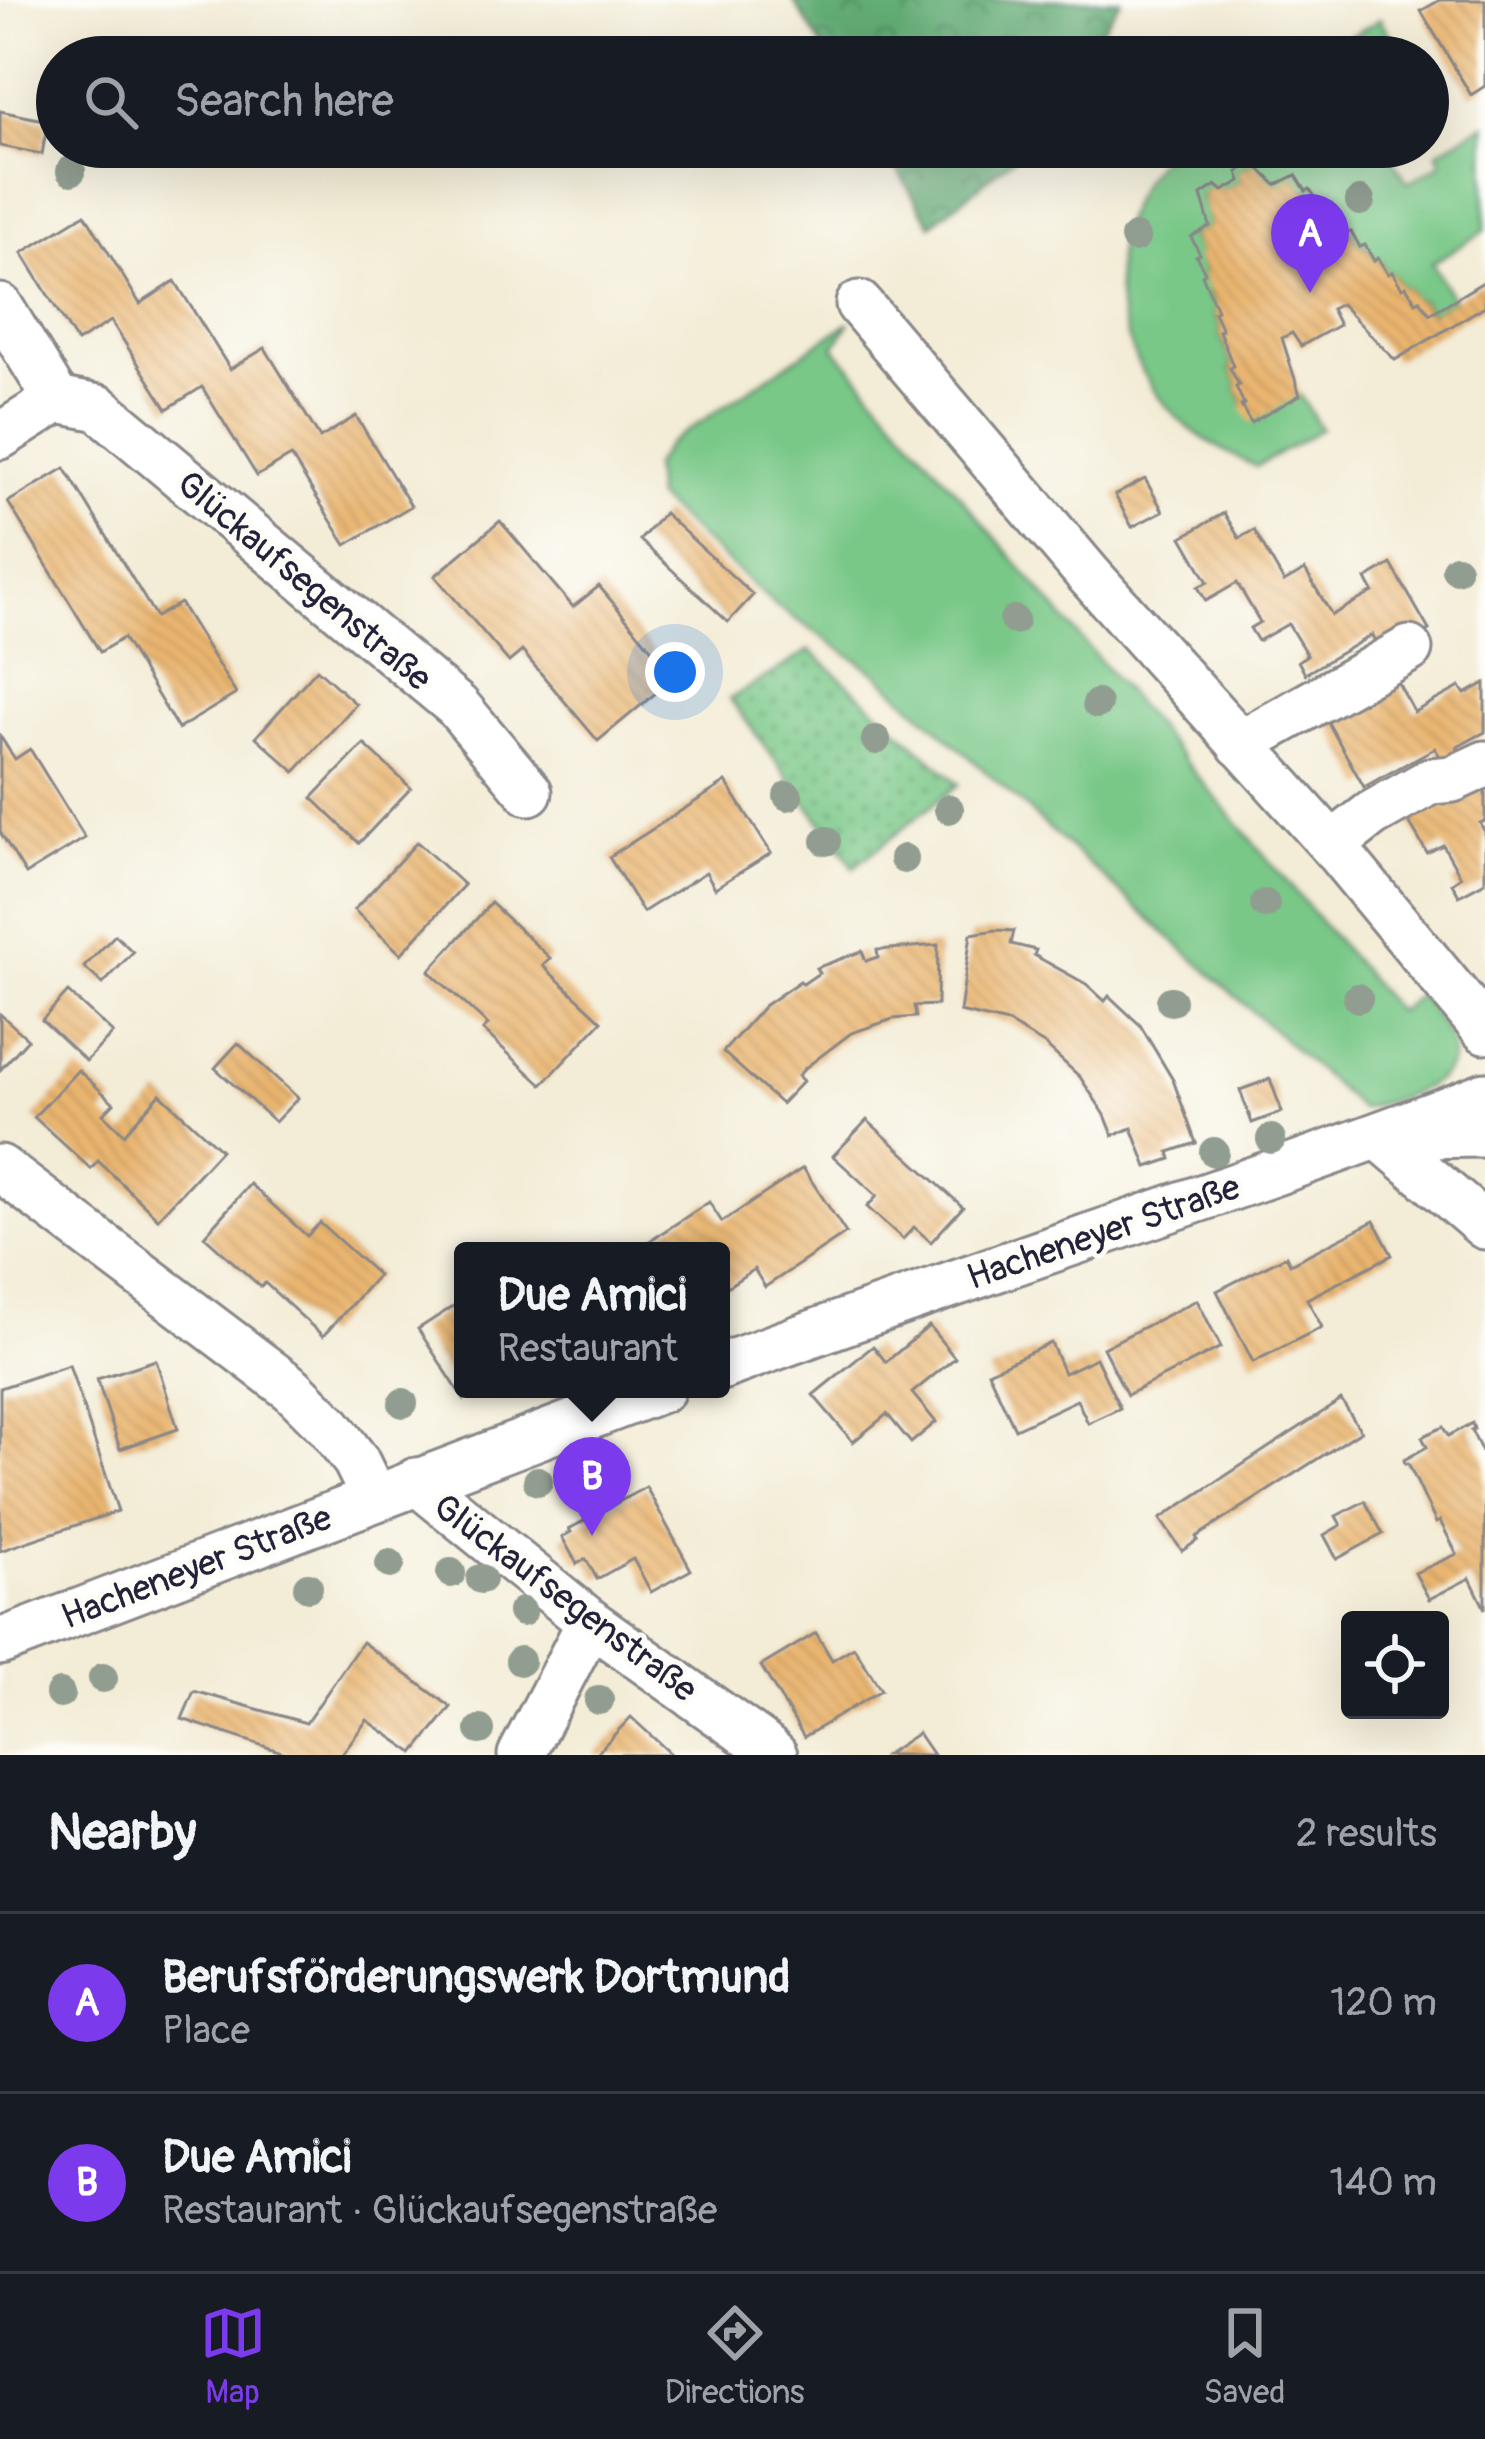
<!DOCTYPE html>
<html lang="en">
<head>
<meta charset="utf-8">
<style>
  body { margin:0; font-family:Pangolin,sans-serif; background:#20242c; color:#f1f3f6 }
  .controls { position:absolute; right:36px; bottom:36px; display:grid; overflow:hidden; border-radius:12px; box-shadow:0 12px 48px #0002 }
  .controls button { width:108px; height:108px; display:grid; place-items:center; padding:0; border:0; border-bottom:3px solid #363941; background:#171b24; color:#f1f3f6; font:60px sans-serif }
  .you { position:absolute; left:675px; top:672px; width:42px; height:42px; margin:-30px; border:9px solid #fff; border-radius:50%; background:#1a73e8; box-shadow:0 0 0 18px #1a73e833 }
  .badge { display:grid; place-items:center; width:78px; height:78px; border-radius:50%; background:#7c3aed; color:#fff; font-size:39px; font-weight:700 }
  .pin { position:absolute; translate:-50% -99px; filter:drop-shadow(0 3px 6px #0008) }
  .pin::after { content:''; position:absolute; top:63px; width:42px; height:36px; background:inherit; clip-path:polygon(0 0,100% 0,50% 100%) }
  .popup { position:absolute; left:454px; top:1242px; width:276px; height:156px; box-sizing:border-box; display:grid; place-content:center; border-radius:12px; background:#171b24; filter:drop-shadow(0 3px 9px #0005); font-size:39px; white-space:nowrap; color:#9ea1a6 }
  .popup b { font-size:45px; color:#f1f3f6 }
  .popup::after { content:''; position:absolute; left:50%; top:100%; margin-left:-24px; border:24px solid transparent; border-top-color:#171b24 }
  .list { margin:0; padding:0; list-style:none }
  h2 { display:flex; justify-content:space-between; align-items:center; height:156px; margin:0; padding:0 48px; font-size:51px }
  h2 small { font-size:39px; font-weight:400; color:#9ea1a6 }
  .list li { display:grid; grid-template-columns:78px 1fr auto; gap:36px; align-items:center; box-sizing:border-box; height:180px; padding:0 48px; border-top:3px solid #363941 }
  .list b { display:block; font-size:45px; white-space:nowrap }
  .list p { margin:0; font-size:39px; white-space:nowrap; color:#9ea1a6 }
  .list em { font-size:39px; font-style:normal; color:#9ea1a6 }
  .icon { flex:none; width:66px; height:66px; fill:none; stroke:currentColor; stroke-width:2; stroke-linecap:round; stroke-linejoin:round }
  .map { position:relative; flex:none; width:1485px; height:1755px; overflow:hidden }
  .search { position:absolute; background:#171b24; box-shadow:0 12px 48px #0002; left:36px; right:36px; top:36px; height:132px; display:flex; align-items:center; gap:30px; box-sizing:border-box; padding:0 42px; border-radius:66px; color:#9ea1a6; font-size:45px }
  .sheet { height:516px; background:#171b24 }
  nav { display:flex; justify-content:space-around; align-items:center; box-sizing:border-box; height:168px; border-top:3px solid #363941; background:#171b24; font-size:33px; color:#9ea1a6 }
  nav a { display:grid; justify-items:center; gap:6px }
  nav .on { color:#7c3aed }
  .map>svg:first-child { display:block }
  .grass { fill:#79c888; stroke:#4e7562; stroke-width:3 }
  .forest { fill:url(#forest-crowns); stroke:#426758; stroke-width:3 }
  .park { fill:url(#park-dots); stroke:#4e7562; stroke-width:3 }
  .building { fill:url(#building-back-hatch) }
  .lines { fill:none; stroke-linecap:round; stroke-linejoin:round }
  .minor-casing { stroke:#8a8788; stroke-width:51 }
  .minor { stroke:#fff; stroke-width:45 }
  .tree { fill:#919d90 }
  .labels { text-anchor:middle; stroke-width:10; stroke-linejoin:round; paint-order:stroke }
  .street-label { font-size:36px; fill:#22223b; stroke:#fdfcf7 }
</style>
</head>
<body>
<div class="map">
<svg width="1485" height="1755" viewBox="0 0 1485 1755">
  <defs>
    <pattern id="forest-crowns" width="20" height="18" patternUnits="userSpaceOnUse" patternTransform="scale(3)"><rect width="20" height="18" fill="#62ac74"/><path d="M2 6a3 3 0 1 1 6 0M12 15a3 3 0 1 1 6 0" fill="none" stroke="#508c60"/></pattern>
    <pattern id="park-dots" width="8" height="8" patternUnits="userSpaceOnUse" patternTransform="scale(3)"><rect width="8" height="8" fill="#79c888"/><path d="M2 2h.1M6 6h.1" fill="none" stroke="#63a270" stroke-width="1.8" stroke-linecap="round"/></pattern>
    <pattern id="building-back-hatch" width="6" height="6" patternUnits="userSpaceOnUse" patternTransform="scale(3)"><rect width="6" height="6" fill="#eab570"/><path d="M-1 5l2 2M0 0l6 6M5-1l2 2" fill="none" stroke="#c89b62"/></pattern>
  </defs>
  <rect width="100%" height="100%" fill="#fdfcf7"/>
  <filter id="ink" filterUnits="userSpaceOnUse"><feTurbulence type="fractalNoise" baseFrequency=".00833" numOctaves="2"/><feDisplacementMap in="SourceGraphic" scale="24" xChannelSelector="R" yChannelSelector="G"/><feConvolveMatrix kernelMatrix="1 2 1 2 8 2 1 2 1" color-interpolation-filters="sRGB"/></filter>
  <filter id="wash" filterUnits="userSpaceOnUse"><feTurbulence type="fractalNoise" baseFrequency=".004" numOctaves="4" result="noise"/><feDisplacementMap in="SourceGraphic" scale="48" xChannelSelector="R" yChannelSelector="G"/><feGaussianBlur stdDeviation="2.7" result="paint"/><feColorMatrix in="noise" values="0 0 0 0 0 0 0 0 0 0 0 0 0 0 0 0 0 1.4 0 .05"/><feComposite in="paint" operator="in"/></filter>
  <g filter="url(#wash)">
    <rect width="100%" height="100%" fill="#f3ecd6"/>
    <g class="grass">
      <path d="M1380,19L1402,57H1317Z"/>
      <path d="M1485,124V231L1432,263L1454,300L1430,314L1421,300L1416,302L1406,287L1402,288L1392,273L1388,274L1379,259L1374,261L1365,245L1360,247L1351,231L1346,232L1338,216L1333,218L1324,203L1320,205L1310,189L1306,191L1276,185L1253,163L1238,172L1241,181L1223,191L1216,186L1201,195L1210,226L1191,237L1200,254L1197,256L1205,272L1202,275L1211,292L1208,294L1217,310L1214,313L1222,330L1219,332L1233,366L1230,369L1239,385L1236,387L1244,404L1241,406L1300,395L1321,429L1256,467C1229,453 1200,440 1178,418C1104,346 1091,220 1172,147H1390L1387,150L1408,183L1442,163L1437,152Z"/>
      <path d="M850,322L834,347L1397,1012L1419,995C1430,1010 1445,1026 1451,1043C1465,1086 1391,1100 1361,1109L875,672L775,605L656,498L653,466L668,444Z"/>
    </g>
    <g class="forest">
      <path d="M793,0H1121L1083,57H828Z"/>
      <path d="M883,147H1022L1017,155L931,225Z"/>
    </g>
    <path class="park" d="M810,650L959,784L854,867L730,699Z"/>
    <g id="blocks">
      <g class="building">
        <path d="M1440,0H1485V86L1471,95L1421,11Z"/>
        <path d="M0,111L48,121L42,154L0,146Z"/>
        <path d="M1254,163L1276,185L1296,175L1306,191L1310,189L1320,205L1324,203L1333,218L1337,216L1346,232L1351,231L1360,247L1365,245L1374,261L1378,258L1388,274L1392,272L1402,288L1406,286L1416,302L1420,300L1430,314L1485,281V306L1395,360L1341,304L1331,309L1339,325L1301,346L1292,333L1282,338L1300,395L1251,423L1241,406L1244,404L1236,387L1239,385L1230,368L1233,366L1219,331L1222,330L1214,312L1217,310L1202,275L1205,272L1196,256L1200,254L1191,237L1210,226L1201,195L1216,185L1223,191L1241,181L1238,172Z"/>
        <path d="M85,214L140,304L175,281L230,369L265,348L320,438L356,416L411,506L346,545L291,456L257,476L202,387L167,409L111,321L77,342L22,253Z"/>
        <path d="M65,468L156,617L180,603L236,694L178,729L123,638L100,652L8,502Z"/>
        <path d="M1145,479L1163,511L1132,527L1115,495Z"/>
        <path d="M664,513L753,595L728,622L640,540Z"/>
        <path d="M1224,513L1239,538L1254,530L1284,582L1305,570L1332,615L1373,592L1366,579L1391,564L1429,630L1415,638L1378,648L1372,635L1305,674L1298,661L1307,655L1288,624L1258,641L1250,628L1260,622L1237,583L1206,601L1198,587L1208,582L1182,537Z"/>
        <path d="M500,521L573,607L599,586L675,677L598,741L522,651L509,662L435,576Z"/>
        <path d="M317,669L356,704L295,772L256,737Z"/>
        <path d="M1396,679L1414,712L1460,687L1465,694L1485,683V732L1457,747L1462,756L1445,766L1435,748L1364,787L1326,719Z"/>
        <path d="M0,736L15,759L30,749L85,838L26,874L0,832Z"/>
        <path d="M364,744L411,788L359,843L312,798Z"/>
        <path d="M1485,776V821L1480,823L1485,832V882L1459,896L1452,883L1461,877L1443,845L1427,853L1407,819Z"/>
        <path d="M726,782L771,853L715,888L706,872L643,912L609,857Z"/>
        <path d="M417,842L464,885L401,954L354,910Z"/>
        <path d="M491,903L550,958L543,966L602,1021L542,1085L483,1030L488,1025L429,971Z"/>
        <path d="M996,930L1014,931L1011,944L1036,950L1034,955L1086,984L1105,1001L1109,996L1140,1025L1173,1080L1196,1143L1169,1152L1171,1159L1147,1167L1132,1128L1113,1135L1105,1115L1080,1077L1044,1044L1008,1023L960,1012L971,934Z"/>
        <path d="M115,935L133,952L103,984L84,967Z"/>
        <path d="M938,945L937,1005L914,1006L916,1017L893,1019L851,1033L805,1068L798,1076L803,1081L781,1104L723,1052L764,1006L800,981L803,984L819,973L816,968L862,951L866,961L878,957L877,950Z"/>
        <path d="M68,992L113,1033L86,1061L42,1020Z"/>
        <path d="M0,1014L28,1039L0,1070Z"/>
        <path d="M238,1043L298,1098L275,1122L215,1068Z"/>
        <path d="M78,1070L114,1103L103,1114L124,1134L160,1094L221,1150L158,1218L98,1161L91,1169L34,1117Z"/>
        <path d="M1270,1079L1282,1112L1252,1123L1240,1090Z"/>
        <path d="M867,1120L963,1207L931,1242L914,1227L903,1239L867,1207L877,1196L833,1156Z"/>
        <path d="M803,1168L846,1233L765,1287L754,1269L721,1291V1251H645L642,1246L709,1202L722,1222Z"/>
        <path d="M250,1184L307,1236L320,1223L378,1275L323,1336L265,1283L261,1287L204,1236Z"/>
        <path d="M1374,1221L1392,1255L1307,1299L1322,1327L1253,1362L1217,1291L1286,1256L1290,1264Z"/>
        <path d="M463,1300V1389H471L463,1394V1398L418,1329Z"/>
        <path d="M1197,1300L1221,1347L1127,1395L1103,1348Z"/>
        <path d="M929,1326L955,1358L912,1393L936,1422L911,1443L887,1414L853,1442L813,1395L873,1346L886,1362Z"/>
        <path d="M1051,1343L1064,1373L1096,1358L1120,1408L1088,1423L1077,1400L1015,1429L988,1372Z"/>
        <path d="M156,1360L178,1429L120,1449L97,1379Z"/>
        <path d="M69,1365L118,1511L0,1551V1388Z"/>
        <path d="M1341,1400L1361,1431L1196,1537L1198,1540L1182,1551L1160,1519Z"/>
        <path d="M1472,1423L1474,1429L1471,1430L1485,1458V1609L1470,1578L1429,1599L1415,1573L1457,1554L1440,1521L1436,1523L1408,1463L1405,1464L1404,1460L1427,1447L1422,1437L1443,1427L1448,1436Z"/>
        <path d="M646,1487L691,1570L651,1592L633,1559L597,1579L586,1559L577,1564L562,1537L571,1532L569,1529Z"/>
        <path d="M1365,1501L1383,1534L1337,1559L1324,1535L1341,1525L1336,1516Z"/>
        <path d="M816,1633L832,1660L854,1647L881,1690L804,1737L761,1666Z"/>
        <path d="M362,1642L451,1707L414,1753L367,1720L341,1755H291L182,1719L194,1691L306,1723Z"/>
        <path d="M631,1717L672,1755H595Z"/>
        <path d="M918,1733L933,1755H885Z"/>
      </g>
    </g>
  </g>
  <g filter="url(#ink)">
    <use href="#blocks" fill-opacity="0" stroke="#8a8788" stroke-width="3"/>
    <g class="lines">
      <g class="minor-casing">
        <g id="minor">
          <path d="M859,304L1088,574L1332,845L1485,1030"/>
          <path d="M0,307L57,400"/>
          <path d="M0,436L57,400L99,408L457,706L529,792"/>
          <path d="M1240,744L1409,649"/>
          <path d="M1332,845L1372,814L1431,781L1453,779L1485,764"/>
          <path d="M1412,1135L1485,1134"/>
          <path d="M1379,1136L1485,1226"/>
          <path d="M0,1168L292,1389L330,1427L356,1461L374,1498"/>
          <path d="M721,1367C974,1272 1233,1192 1485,1095"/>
          <path d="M416,1481L590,1622L759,1742L774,1755"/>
          <path d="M0,1642L662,1389"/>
          <path d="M521,1755L590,1622"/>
        </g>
      </g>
      <use href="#minor" class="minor"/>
    </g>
    <g class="tree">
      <circle cx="71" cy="171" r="15"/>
      <circle cx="1360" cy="201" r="15"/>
      <circle cx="1135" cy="238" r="15"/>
      <circle cx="1456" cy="569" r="15"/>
      <circle cx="1014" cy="620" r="15"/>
      <circle cx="1097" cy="704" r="15"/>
      <circle cx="876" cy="740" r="15"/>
      <circle cx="788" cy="796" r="15"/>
      <circle cx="949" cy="809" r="15"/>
      <circle cx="826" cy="841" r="15"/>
      <circle cx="904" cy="859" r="15"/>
      <circle cx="1265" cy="904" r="15"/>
      <circle cx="1358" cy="998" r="15"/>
      <circle cx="1171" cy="1001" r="15"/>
      <circle cx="1271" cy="1139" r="15"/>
      <circle cx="1214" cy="1152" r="15"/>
      <circle cx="403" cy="1403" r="15"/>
      <circle cx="593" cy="1463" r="15"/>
      <circle cx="538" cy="1481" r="15"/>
      <circle cx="390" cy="1564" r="15"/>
      <circle cx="451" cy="1573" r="15"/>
      <circle cx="481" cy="1579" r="15"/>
      <circle cx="308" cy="1587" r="15"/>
      <circle cx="522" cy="1612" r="15"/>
      <circle cx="520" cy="1661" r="15"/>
      <circle cx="103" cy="1678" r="15"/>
      <circle cx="60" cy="1694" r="15"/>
      <circle cx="599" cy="1700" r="15"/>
      <circle cx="480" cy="1730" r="15"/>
    </g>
  </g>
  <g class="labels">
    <g class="street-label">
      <text transform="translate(305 580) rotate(40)" y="13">Glückaufsegenstraße</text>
      <text transform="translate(1103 1231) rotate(-19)" y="13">Hacheneyer Straße</text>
      <text transform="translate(196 1566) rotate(-21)" y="13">Hacheneyer Straße</text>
      <text transform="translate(566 1597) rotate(37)" y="13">Glückaufsegenstraße</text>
    </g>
  </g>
</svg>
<div class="controls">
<button><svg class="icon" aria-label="locate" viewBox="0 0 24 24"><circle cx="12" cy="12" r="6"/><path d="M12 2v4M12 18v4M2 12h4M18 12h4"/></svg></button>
</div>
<div class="you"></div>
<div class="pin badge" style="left:1310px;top:293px">A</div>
<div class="pin badge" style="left:592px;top:1536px">B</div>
<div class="popup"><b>Due Amici</b>Restaurant</div>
<div class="search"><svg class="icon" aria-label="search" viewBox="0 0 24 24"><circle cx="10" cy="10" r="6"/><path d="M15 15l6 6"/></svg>Search here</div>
</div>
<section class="sheet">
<h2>Nearby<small>2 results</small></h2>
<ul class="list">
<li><span class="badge">A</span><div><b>Berufsförderungswerk Dortmund</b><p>Place</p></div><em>120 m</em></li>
<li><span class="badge">B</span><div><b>Due Amici</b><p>Restaurant · Glückaufsegenstraße</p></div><em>140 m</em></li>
</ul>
</section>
<nav>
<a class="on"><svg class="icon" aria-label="map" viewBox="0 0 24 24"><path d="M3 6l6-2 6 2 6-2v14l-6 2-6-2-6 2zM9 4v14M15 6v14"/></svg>Map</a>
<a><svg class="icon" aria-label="directions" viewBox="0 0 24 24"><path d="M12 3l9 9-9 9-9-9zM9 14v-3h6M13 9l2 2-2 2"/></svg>Directions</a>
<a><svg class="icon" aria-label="saved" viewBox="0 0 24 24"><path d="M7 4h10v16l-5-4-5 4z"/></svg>Saved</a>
</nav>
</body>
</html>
